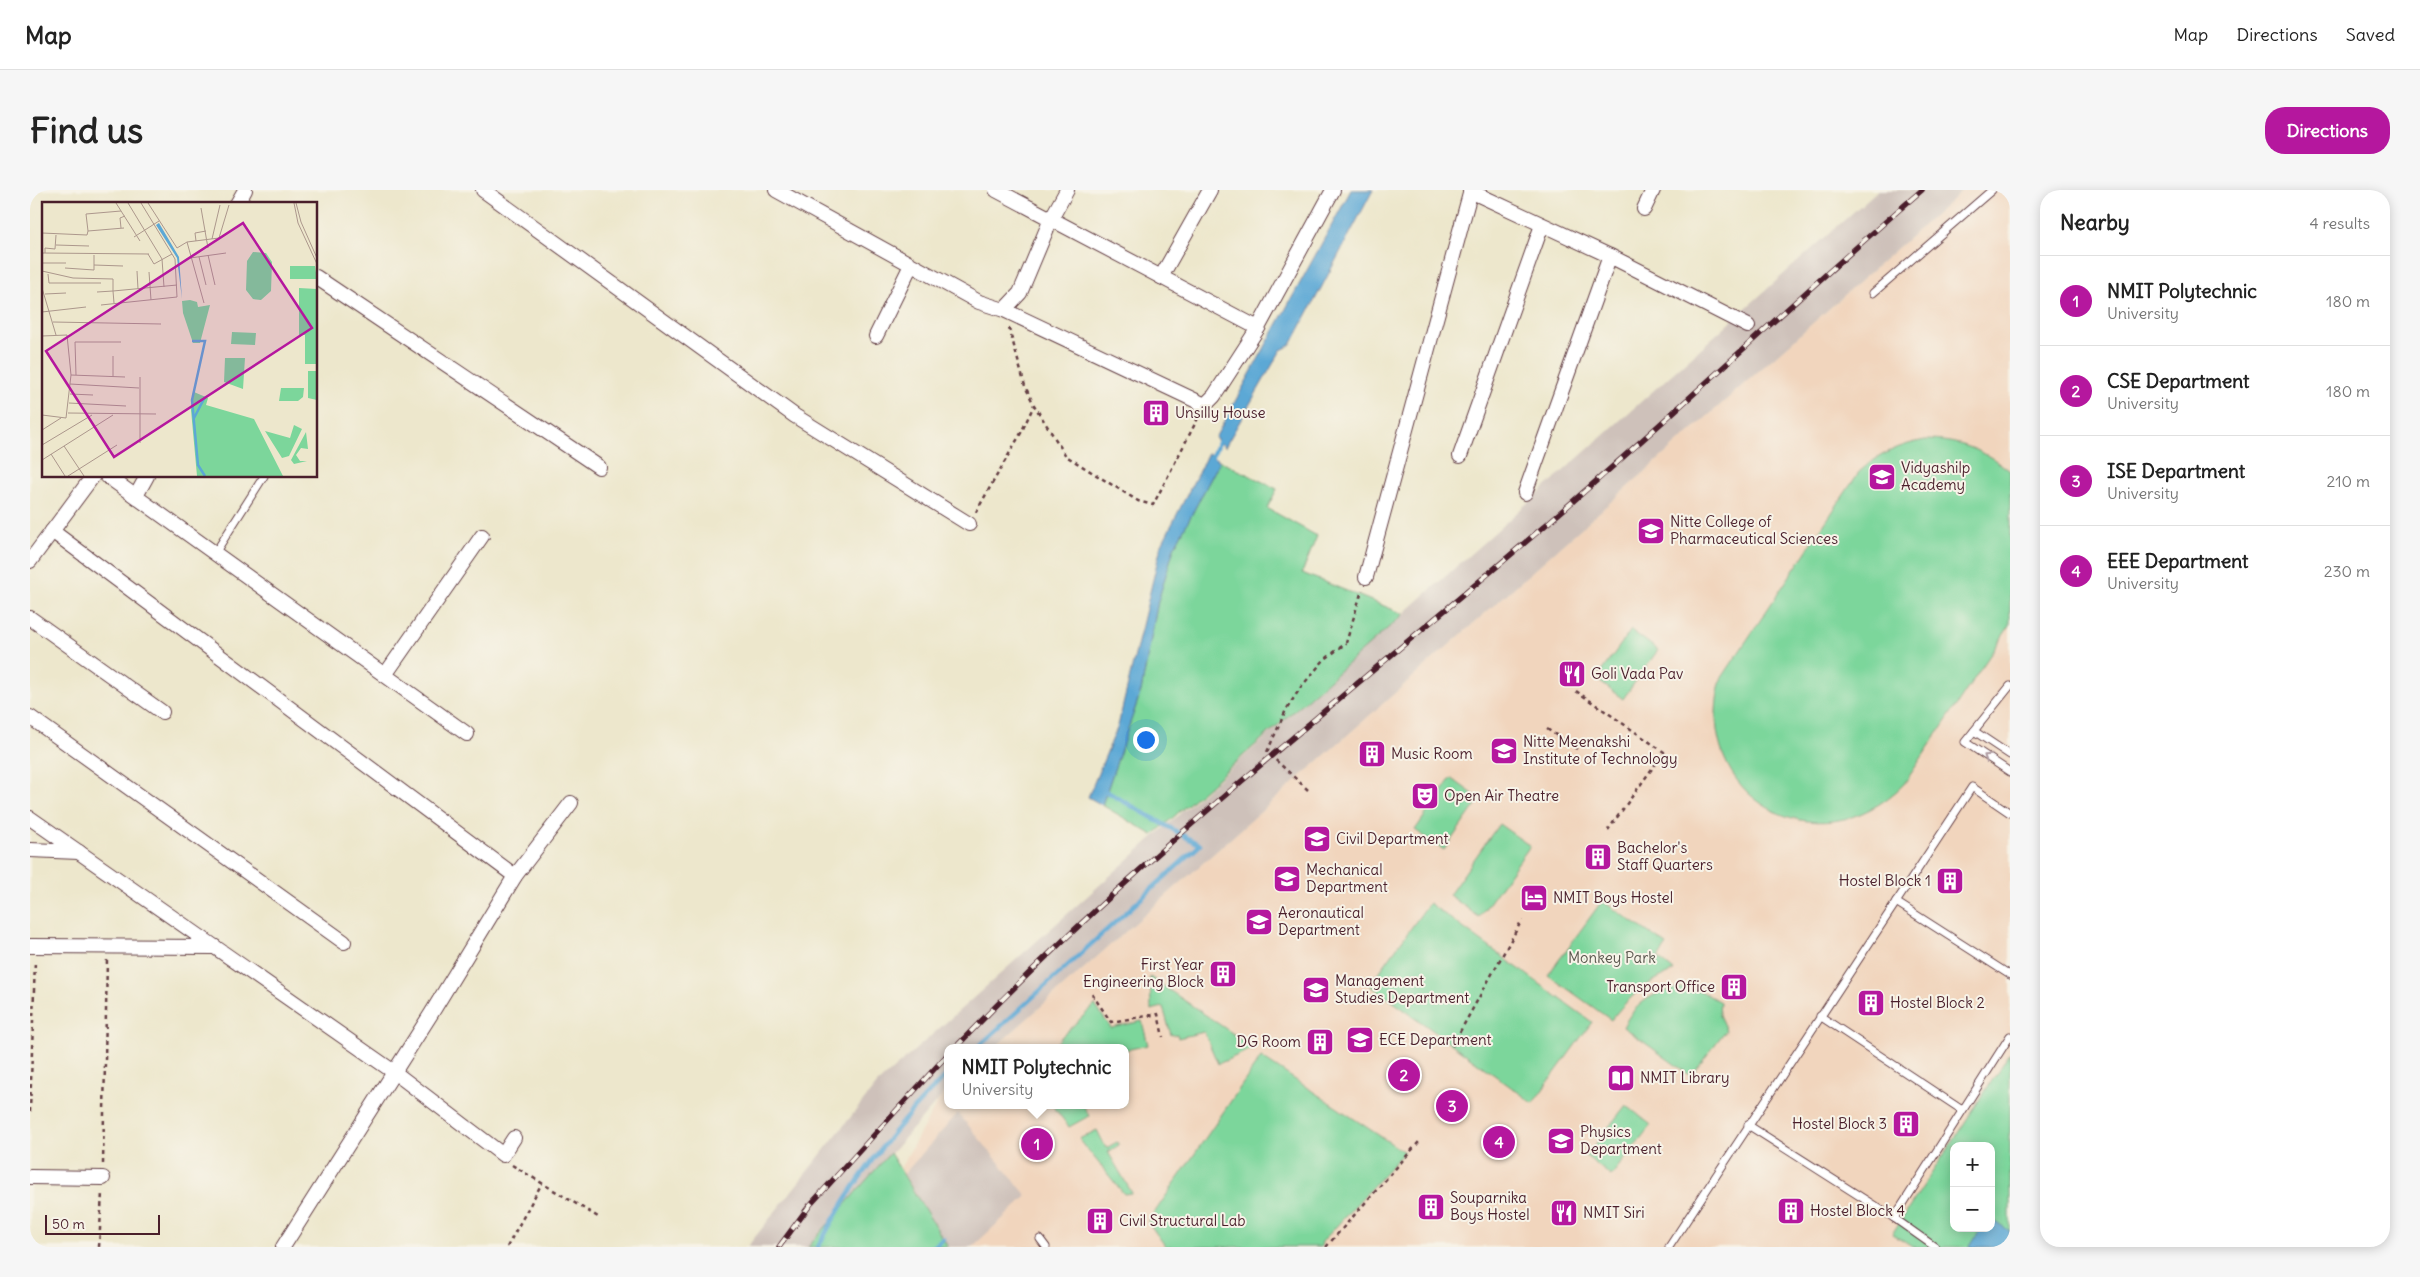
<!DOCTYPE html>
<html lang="en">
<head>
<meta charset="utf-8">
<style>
  body { margin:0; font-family:Delius,sans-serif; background:#f6f6f6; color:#222 }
  .controls { position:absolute; right:15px; bottom:15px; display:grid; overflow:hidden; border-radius:10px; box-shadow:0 2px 12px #0003 }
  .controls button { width:45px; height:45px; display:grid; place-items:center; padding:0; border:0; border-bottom:1px solid #e0e0e0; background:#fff; color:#222; font:25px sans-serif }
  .scale { position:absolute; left:15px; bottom:12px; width:115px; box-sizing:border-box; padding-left:5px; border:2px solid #4a1f2b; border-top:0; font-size:14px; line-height:18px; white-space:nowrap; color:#4a1f2b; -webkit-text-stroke:4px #f7f3e8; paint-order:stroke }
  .you { position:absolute; left:1115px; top:549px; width:18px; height:18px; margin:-12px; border:4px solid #fff; border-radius:50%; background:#1a73e8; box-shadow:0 0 0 8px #1a73e833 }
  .badge { display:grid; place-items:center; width:32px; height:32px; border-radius:50%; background:#b5179e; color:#fff; font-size:16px; font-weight:700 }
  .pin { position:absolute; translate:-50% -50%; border:2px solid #fff; box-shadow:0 1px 5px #0006 }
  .popup { position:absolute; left:914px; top:854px; width:185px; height:65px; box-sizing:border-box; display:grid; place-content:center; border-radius:10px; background:#fff; filter:drop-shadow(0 1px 4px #0005); font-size:16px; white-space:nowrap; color:#767676 }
  .popup b { font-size:19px; color:#222 }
  .popup::after { content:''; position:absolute; left:50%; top:100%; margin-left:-10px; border:10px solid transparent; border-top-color:#fff }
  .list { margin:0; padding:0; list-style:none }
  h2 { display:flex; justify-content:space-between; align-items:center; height:65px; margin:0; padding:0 20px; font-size:21px }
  h2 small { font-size:16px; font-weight:400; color:#767676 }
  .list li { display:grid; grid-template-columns:32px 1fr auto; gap:15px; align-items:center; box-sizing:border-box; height:90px; padding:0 20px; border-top:1px solid #e0e0e0 }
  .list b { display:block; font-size:19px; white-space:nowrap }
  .list p { margin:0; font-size:16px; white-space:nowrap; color:#767676 }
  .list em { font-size:16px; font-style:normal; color:#767676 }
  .map { position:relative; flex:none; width:1980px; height:1057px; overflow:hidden; border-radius:20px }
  header { display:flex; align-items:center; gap:30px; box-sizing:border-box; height:70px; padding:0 25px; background:#fff; border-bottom:1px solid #e0e0e0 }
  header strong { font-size:24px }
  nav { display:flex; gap:28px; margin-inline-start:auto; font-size:18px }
  .intro { display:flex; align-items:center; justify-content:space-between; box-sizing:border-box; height:120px; padding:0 30px }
  h1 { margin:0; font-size:35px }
  .button { padding:12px 22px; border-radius:20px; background:#b5179e; color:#fff; font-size:18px; font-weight:700 }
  main { display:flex; gap:30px; padding:0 30px }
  aside { flex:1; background:#fff; border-radius:20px; box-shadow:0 2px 12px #0003 }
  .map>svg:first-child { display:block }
  .built { fill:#f1d5bd; fill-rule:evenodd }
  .industrial { fill:#cec1ba }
  .green { fill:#7cd69b; stroke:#637a63; fill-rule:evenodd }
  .water { fill:#5ca8d5; stroke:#536480 }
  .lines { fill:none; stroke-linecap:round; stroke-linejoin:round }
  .stream { stroke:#5ca8d5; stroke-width:4.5 }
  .service-casing { stroke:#623d43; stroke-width:9 }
  .minor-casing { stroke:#623d43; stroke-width:16 }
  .path { stroke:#623d43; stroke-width:2.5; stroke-dasharray:4 4; stroke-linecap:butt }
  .service { stroke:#fff; stroke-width:7 }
  .minor { stroke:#fff; stroke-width:14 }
  .rail-casing { stroke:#4a1f2b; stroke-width:5.5 }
  .rail { stroke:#f7f3e8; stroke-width:4; stroke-dasharray:11; stroke-linecap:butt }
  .oneway { stroke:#ae9aa0 }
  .labels { text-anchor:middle; stroke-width:4; stroke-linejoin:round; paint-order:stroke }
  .poi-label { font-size:15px; fill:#4a1f2b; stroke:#f7f3e8; text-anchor:start }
  .park-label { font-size:15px; fill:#59564d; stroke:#f7f3e8 }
  .inset-river { fill:none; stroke:#5ca8d5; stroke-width:2.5 }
  .inset-road { fill:none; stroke:#ac978c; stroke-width:1 }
  .view { fill:#b5179e; fill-opacity:0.15; stroke:#b5179e; stroke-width:2.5 }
  .inset-edge { fill:none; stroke:#4a1f2b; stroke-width:2.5 }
</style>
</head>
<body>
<header>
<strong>Map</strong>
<nav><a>Map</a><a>Directions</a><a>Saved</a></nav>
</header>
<div class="intro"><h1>Find us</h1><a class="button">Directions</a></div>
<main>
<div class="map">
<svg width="1980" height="1057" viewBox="0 0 1980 1057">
  <rect width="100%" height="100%" fill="#f7f3e8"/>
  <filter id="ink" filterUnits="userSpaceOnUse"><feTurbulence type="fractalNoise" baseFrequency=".02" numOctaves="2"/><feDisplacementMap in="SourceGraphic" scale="10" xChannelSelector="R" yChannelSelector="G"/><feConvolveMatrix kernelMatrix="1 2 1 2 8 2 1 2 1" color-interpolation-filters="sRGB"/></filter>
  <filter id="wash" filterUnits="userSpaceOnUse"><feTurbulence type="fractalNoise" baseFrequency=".0096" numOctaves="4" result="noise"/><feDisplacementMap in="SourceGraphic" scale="20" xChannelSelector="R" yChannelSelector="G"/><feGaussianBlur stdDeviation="1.12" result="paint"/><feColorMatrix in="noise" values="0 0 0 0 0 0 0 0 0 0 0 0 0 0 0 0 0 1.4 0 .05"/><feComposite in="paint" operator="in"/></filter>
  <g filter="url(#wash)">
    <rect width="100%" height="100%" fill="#ede7cc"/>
    <path class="built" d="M1933,0H1980V1057H826L912,904L918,899V915H1096V858H964ZM1924,956H1961V1038H1924Z"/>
    <g class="industrial">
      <path d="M1848,0H1933L964,858H918V899L778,1057H717L847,894Z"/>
      <path d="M928,923L997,1006L942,1057H918L874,984Z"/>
    </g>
    <g class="green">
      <path d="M1895,250C1929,250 1954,260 1980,281V435L1874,594C1788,681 1659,606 1691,489L1829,282C1849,264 1869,255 1895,250Z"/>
      <path d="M1190,271L1247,299L1237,318L1287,346L1272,383L1374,424L1123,645L1072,615L1111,501L1128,411L1144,358Z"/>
      <path d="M1601,440L1628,460L1593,509L1566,489Z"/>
      <path d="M1421,588L1450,609L1414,660L1385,640Z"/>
      <path d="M1469,634L1500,656L1449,727L1419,705Z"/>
      <path d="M1572,711L1637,755L1628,768L1644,781C1615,793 1600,806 1581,830L1518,785Z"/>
      <path d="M1399,713L1562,832L1503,913L1340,795Z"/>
      <path d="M1120,787L1224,858L1188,874L1174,842L1148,848L1147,844L1141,845L1133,817L1121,820Z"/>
      <path d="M1650,798L1671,801L1690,812L1689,825L1696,840L1661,886L1593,837C1605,813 1624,801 1650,798Z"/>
      <path d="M1065,815L1081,838L1112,831L1118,855L1096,860V858H1023L1033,845Z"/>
      <path d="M1980,863V1057H1882L1862,1044ZM1924,956H1961V1038H1924Z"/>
      <path d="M1231,867L1374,962L1292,1052L1291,1057H1136L1118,1032Z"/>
      <path d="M1022,915H1053L1059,926L1039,937Z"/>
      <path d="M1596,915L1621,935L1581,986L1556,966Z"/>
      <path d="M1067,940L1076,958L1087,952L1089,955L1078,962L1102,1003L1094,1004L1049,949Z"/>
      <path d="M860,963L918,1057H778Z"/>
    </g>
    <g class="water">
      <path d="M1321,0H1343L1261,155L1251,160L1195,257L1185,248Z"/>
      <path d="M1178,263L1190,271L1144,358L1128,411L1111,501L1072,615L1058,607L1088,536L1131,356Z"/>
      <path d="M1961,1029L1980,1041V1057H1939L1951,1038H1961Z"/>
    </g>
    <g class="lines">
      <g class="stream">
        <path d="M1179,271L1192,247"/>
        <path d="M947,858L1170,655L1072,599"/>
        <path d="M788,1057C820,996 867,931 918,884"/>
        <path d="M903,1057L913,1049"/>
      </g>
    </g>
  </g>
  <g filter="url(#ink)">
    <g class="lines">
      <g class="service-casing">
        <g id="service">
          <path d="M1843,103L1962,0"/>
          <path d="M185,363L234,286"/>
          <path d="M1980,496L1935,552L1980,582"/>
          <path d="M1944,541L1980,565"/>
          <path d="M1866,712L1980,785"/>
          <path d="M1790,826L1932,920"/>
          <path d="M1718,935L1864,1028L1980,846"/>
          <path d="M1864,1028L1905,1057"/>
          <path d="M1010,1049L1016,1057"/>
          <path d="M1639,1057L1942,597L1980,623"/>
        </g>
      </g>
      <g class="minor-casing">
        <g id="minor">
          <path d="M453,0L765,226L939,334"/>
          <path d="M746,0L949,112L974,120L1175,215L1184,206L1228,138L1303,0"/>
          <path d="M966,0L1228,138"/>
          <path d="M1440,1L1580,66L1718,136"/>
          <path d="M207,14L215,0"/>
          <path d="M1614,19L1623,0"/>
          <path d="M286,87L569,277"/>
          <path d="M1131,87L1180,0"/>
          <path d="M974,120L990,103L1021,29L1037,0"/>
          <path d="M846,146L881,75"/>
          <path d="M1430,266L1512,35"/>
          <path d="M77,286L437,544"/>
          <path d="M1495,303L1580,66"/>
          <path d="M106,306L117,286"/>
          <path d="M22,341L485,686"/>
          <path d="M0,371L63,286"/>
          <path d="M1336,387L1441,0"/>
          <path d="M0,428L132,522"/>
          <path d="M355,485L452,346"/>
          <path d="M0,527L314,752"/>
          <path d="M0,628L364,882L473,965L484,948"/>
          <path d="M0,660L49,662"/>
          <path d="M0,756L185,757"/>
          <path d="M0,987L73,988"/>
          <path d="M253,1057L401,824L485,686L541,613"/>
        </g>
      </g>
      <g class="path">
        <path d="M979,138L995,196L1004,215L1036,266L1108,311L1123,315L1168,228"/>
        <path d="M946,322L991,243L1004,215"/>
        <path d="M1546,501L1634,562L1578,640"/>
        <path d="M1517,539L1550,561"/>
        <path d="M1278,600L1237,562L1256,520L1271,497L1294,470L1316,453L1332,400"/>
        <path d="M1062,804L1081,832L1128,824L1133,847"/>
        <path d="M1422,856L1492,730"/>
        <path d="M0,922L5,770"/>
        <path d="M73,974L77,769"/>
        <path d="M482,975L568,1027"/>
        <path d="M69,1057L72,1002"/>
        <path d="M477,1057L512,993"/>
        <path d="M1296,1057L1389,952"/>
      </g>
      <use href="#service" class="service"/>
      <use href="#minor" class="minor"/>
      <g class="rail-casing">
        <g id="rail">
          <path d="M925,858C1108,666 1318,505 1518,333C1645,224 1765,109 1892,0"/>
          <path d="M749,1057L780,1015L918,864"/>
        </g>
      </g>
      <use href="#rail" class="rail"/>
    </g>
    <defs><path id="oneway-chevron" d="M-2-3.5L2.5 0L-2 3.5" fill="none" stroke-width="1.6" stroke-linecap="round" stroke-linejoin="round" transform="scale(1.25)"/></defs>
    <use class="oneway" href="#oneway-chevron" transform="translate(1957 567) rotate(-147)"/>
  </g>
  <defs>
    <g id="building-square" transform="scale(1.4375)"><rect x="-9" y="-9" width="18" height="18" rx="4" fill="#b5179e" stroke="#f7f3e8"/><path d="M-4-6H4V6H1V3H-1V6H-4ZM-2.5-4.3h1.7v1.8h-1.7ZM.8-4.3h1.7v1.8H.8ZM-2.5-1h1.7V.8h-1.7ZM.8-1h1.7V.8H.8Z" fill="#fff"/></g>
    <g id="school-square" transform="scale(1.4375)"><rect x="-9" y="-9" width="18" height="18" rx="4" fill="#b5179e" stroke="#f7f3e8"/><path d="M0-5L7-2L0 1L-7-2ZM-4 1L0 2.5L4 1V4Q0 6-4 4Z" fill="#fff"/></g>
    <g id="university-square" transform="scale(1.4375)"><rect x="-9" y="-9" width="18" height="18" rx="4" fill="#b5179e" stroke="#f7f3e8"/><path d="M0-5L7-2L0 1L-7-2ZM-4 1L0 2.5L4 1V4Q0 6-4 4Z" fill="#fff"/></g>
    <g id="restaurant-square" transform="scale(1.4375)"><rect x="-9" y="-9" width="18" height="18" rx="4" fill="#b5179e" stroke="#f7f3e8"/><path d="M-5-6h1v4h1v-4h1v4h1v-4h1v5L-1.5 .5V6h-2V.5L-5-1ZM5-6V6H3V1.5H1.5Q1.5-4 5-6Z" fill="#fff"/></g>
    <g id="theatre-square" transform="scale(1.4375)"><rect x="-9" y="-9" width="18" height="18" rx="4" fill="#b5179e" stroke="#f7f3e8"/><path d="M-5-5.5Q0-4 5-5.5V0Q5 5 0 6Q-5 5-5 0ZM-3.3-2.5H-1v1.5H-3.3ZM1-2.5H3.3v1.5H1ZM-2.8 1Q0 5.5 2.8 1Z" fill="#fff"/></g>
    <g id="hotel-square" transform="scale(1.4375)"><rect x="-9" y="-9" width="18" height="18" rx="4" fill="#b5179e" stroke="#f7f3e8"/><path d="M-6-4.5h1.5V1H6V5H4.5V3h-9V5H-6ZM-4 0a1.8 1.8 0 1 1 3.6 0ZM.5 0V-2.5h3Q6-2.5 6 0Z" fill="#fff"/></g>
    <g id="library-square" transform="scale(1.4375)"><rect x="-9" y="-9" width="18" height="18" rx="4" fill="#b5179e" stroke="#f7f3e8"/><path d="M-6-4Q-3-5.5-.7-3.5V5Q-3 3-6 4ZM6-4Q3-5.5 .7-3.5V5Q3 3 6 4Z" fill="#fff"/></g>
  </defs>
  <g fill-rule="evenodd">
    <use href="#building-square" x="1126" y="223"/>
    <use href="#school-square" x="1852" y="287"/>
    <use href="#university-square" x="1621" y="341"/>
    <use href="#restaurant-square" x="1542" y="484"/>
    <use href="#university-square" x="1474" y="561"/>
    <use href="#building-square" x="1342" y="564"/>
    <use href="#theatre-square" x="1395" y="606"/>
    <use href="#university-square" x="1287" y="649"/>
    <use href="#building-square" x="1568" y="667"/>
    <use href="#university-square" x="1257" y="689"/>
    <use href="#building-square" x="1920" y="691"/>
    <use href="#hotel-square" x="1504" y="708"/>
    <use href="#university-square" x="1229" y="732"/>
    <use href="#building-square" x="1193" y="784"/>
    <use href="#building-square" x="1704" y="797"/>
    <use href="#university-square" x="1286" y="800"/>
    <use href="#building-square" x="1841" y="813"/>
    <use href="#university-square" x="1330" y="850"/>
    <use href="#building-square" x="1290" y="852"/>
    <use href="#library-square" x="1591" y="888"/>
    <use href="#building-square" x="1876" y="934"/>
    <use href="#university-square" x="1531" y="951"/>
    <use href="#building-square" x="1401" y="1017"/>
    <use href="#building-square" x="1761" y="1021"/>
    <use href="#restaurant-square" x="1534" y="1023"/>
    <use href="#building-square" x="1070" y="1031"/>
  </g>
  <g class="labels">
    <g class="poi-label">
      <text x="1145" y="228">Unsilly House</text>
      <text x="1871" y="283">Vidyashilp<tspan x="1871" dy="17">Academy</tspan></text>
      <text x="1640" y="337">Nitte College of<tspan x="1640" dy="17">Pharmaceutical Sciences</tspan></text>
      <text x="1561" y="489">Goli Vada Pav</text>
      <text x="1493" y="557">Nitte Meenakshi<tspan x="1493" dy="17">Institute of Technology</tspan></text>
      <text x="1361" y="569">Music Room</text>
      <text x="1414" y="611">Open Air Theatre</text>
      <text x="1306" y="654">Civil Department</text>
      <text x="1587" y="663">Bachelor's<tspan x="1587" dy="17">Staff Quarters</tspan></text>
      <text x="1276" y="685">Mechanical<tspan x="1276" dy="17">Department</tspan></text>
      <text x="1901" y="696" text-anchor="end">Hostel Block 1</text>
      <text x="1523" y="713">NMIT Boys Hostel</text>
      <text x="1248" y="728">Aeronautical<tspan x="1248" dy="17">Department</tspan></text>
      <text x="1174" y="780" text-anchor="end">First Year<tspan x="1174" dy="17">Engineering Block</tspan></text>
      <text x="1305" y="796">Management<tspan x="1305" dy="17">Studies Department</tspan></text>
      <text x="1685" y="802" text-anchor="end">Transport Office</text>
      <text x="1860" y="818">Hostel Block 2</text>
      <text x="1349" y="855">ECE Department</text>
      <text x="1271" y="857" text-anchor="end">DG Room</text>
      <text x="1610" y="893">NMIT Library</text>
      <text x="1857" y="939" text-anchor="end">Hostel Block 3</text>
      <text x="1550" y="947">Physics<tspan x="1550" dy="17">Department</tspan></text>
      <text x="1420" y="1013">Souparnika<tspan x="1420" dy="17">Boys Hostel</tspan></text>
      <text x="1780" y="1026">Hostel Block 4</text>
      <text x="1553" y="1028">NMIT Siri</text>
      <text x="1089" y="1036">Civil Structural Lab</text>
    </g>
    <g class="park-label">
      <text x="1582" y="773">Monkey Park</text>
    </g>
  </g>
  <g transform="translate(12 12)">
    <rect width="275" height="275" fill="#ede7cc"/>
    <path d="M211,50L224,51L230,60L229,89L219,98L211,97L204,88L205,59ZM248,64H273L275,77H248ZM257,86L275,87V162H263V133H257ZM148,98L155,100L156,105L168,103L158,141H151L141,111L140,99ZM190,130L214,131L213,143L189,142ZM183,156H203L201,187L182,180ZM266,169H275V198L266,196ZM239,186H262L261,195L256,199H237ZM152,190L166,196L164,203L212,217L241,274H155L149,208ZM252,223L260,227L247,254L240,256L223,229L248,236ZM264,230L266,247L259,246L254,253L258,259H265L252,262L249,258Z" fill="#7cd69b"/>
    <path d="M117,21L137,55L140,97L135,56L114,23Z" fill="#5ca8d5"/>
    <path class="inset-river" d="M150,139H163L150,198L156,263L163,274M152,216L163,195"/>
    <path class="inset-road" d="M74,1L98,39M86,1L120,57L122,85M106,1L135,46L145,40L177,36L187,3M252,1L256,21L275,62M254,1L259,20L275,56M159,6L166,46M79,26L78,16L83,14M46,29L44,12L79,9M0,31L45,33L46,29L82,26M92,35L117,19M170,37L178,3M154,39L153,31L164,29M145,40L162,101M14,43L47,44M0,51L107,52M3,51V46L13,47L14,33M106,52L112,62L130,52M166,53L173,83M157,55L164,83M148,56L184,51M0,61H24M52,63L81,64M23,66L52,68V53M0,69L31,76L71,77V89L55,90M95,69L96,87M107,70L109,98M6,72L7,81H59M0,86L14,133M3,92L24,91M72,101L71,89L135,83M59,103L135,95L133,57L99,1M0,110L44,105M11,120L119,122M0,134L25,133L29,173L24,216L0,213M29,173L83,175M34,173L33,140H79M71,175V154M28,182L97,186M28,192L51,193M27,201L84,204M26,211L114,212M0,228L19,216M98,241V175M0,243L50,213M22,244L42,274M9,252L23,274M0,258L71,213M26,274L75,243"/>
    <path class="view" d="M201,21L270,126L72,255L4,149Z"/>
    <rect width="275" height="275" class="inset-edge"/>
  </g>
</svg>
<div class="controls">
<button>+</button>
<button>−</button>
</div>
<div class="scale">50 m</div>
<div class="you"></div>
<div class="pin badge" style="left:1007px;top:954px">1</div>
<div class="popup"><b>NMIT Polytechnic</b>University</div>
<div class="pin badge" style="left:1374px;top:885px">2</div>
<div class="pin badge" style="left:1422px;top:916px">3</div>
<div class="pin badge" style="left:1469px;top:952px">4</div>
</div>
<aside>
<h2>Nearby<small>4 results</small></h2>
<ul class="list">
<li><span class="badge">1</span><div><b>NMIT Polytechnic</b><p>University</p></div><em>180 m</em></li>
<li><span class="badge">2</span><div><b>CSE Department</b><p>University</p></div><em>180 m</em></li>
<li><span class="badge">3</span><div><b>ISE Department</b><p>University</p></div><em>210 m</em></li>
<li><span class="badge">4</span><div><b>EEE Department</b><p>University</p></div><em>230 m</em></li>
</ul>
</aside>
</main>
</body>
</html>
